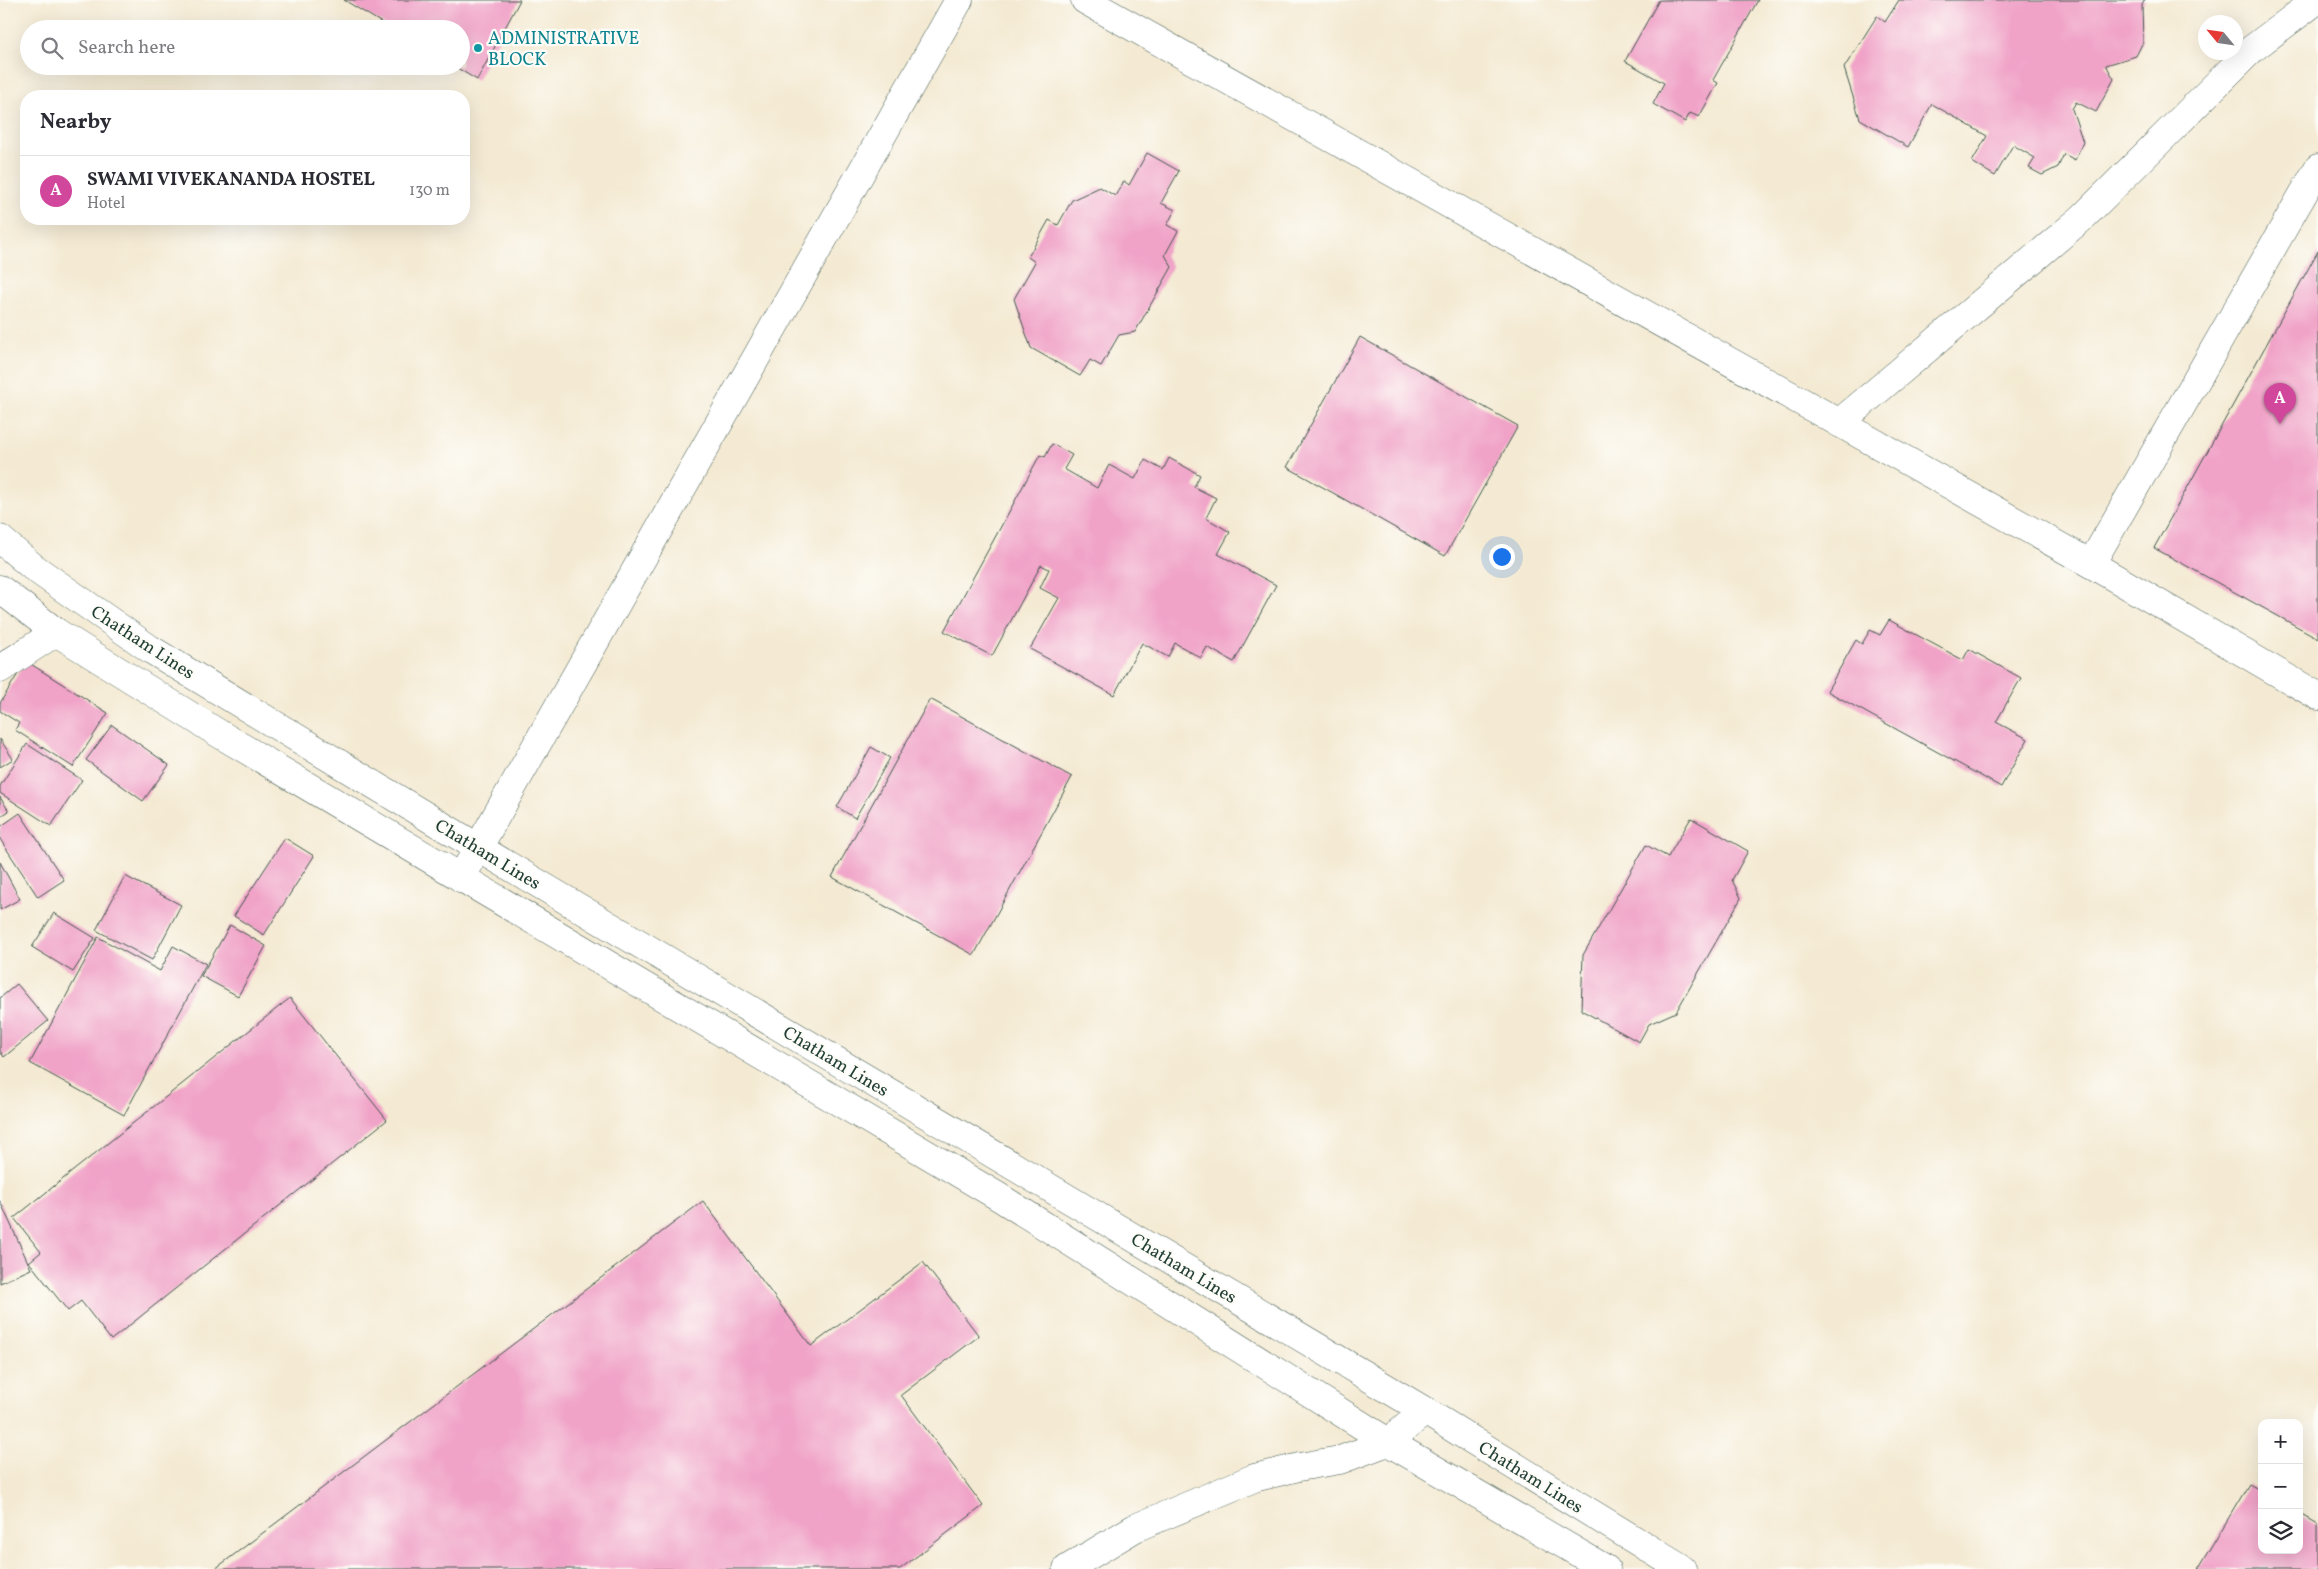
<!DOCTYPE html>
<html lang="en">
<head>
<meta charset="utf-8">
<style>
  body { margin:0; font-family:Vollkorn,serif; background:#f7f7f7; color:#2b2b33 }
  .controls { position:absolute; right:15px; bottom:15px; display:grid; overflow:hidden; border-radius:10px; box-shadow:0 5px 20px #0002 }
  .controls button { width:45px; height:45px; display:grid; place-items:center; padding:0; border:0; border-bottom:1px solid #e1e1e2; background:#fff; color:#2b2b33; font:25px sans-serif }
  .compass { position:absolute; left:2198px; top:15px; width:45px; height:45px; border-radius:50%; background:#fff; box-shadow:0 5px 20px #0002; rotate:299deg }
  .you { position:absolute; left:1501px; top:556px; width:18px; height:18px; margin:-12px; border:4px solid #fff; border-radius:50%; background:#1a73e8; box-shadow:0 0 0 8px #1a73e833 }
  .badge { display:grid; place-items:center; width:32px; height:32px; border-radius:50%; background:#0f766e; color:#fff; font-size:16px; font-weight:700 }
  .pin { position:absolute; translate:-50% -41px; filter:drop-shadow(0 1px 2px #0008) }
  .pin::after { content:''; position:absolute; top:26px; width:18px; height:15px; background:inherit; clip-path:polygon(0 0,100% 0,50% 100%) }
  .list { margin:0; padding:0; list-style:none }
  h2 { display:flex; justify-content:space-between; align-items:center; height:65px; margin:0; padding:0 20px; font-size:21px }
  h2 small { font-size:16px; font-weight:400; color:#7c7c81 }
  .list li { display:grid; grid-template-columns:32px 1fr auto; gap:15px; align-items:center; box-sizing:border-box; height:70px; padding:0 20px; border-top:1px solid #e1e1e2 }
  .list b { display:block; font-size:19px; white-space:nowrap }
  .list p { margin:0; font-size:16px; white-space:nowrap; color:#7c7c81 }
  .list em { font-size:16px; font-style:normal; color:#7c7c81 }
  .icon { flex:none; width:28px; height:28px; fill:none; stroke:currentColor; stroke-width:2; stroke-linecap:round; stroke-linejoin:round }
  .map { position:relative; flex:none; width:2318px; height:1569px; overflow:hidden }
  .search { position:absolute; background:#fff; box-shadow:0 5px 20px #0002; left:20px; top:20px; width:450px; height:55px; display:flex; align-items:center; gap:12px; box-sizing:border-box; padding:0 18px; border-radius:28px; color:#7c7c81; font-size:19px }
  .panel { position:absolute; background:#fff; box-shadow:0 5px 20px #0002; left:20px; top:90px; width:450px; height:135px; border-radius:20px }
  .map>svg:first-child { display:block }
  .building { fill:#f0a2c7 }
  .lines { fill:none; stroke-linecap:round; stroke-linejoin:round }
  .minor-casing { stroke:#3f574c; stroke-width:29 }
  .highway-casing { stroke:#3f574c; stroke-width:29 }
  .minor { stroke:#fff; stroke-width:28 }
  .highway { stroke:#fff; stroke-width:28 }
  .culture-dot { fill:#0f9aa8; stroke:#fdfcf7; stroke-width:2 }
  .labels { text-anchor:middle; stroke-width:4.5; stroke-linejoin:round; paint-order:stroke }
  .culture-label { font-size:18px; fill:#0d838f; stroke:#fdfcf7; text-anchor:start }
  .street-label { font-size:18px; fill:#1f3d34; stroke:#fdfcf7 }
</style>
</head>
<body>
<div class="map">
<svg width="2318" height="1569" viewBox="0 0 2318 1569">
  <rect width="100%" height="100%" fill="#fdfcf7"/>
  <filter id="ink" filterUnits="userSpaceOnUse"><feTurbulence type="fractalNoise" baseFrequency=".02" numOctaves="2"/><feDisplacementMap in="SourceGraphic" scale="10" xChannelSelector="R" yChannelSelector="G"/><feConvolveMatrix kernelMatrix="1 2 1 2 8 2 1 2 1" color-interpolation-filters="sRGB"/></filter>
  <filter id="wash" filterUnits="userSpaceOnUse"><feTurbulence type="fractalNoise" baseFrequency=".0096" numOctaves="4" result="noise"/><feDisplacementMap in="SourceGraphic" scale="20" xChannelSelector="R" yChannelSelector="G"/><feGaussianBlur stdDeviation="1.12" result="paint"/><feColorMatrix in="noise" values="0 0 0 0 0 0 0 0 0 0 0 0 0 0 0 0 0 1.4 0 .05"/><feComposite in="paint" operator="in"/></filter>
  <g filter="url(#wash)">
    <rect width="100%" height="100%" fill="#f4ead3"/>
    <g id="blocks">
      <g class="building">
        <path d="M344,0H520L477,80L454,66H461V29H392Z"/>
        <path d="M1659,0H1758L1713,80L1718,83L1699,117L1690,113L1685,122L1653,104L1664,83L1625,61Z"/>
        <path d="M1899,0H2145L2142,5L2143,42L2136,56L2106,65L2114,79L2096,112L2076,102L2072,109L2083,142L2075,160L2064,154L2058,167L2042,175L2029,168L2035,158L2013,145L1995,176L1972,162L1987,136L1932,104L1908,147L1860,119L1844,68L1877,16L1885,22Z"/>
        <path d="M1147,153L1179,171L1161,203L1175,210L1167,225L1178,231L1165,255L1172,267L1135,332L1119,335L1101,366L1090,360L1080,376L1031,348L1014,299L1035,262L1028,257L1049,220L1058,225L1072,200L1100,187L1115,196L1124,181L1129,185Z"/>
        <path d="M2318,251V638L2154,548Z"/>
        <path d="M1360,337L1518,426L1445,556L1287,467Z"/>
        <path d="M1052,444L1072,455L1064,469L1097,488L1109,465L1135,479L1145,460L1163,470L1169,458L1200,475L1194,487L1216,498L1206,518L1230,532L1218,554L1276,585L1234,662L1207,647L1201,658L1175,643L1168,657L1142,643L1114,695L1030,649L1059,598L1040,588L1049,569L1041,565L992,656L944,631L1040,455L1045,457Z"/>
        <path d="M1889,620L1963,660L1969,649L2021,678L1996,722L2028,739L2001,787L1827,691L1856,640L1862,644L1870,630L1880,635Z"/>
        <path d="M26,661L108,713L73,767L15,730L19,723L0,711V703Z"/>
        <path d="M930,699L1072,777L974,955L832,877Z"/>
        <path d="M112,725L169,765L143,801L86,760Z"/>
        <path d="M0,739L13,759L0,767Z"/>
        <path d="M27,744L82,780L51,826L0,793V786Z"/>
        <path d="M871,747L890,758L855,818L837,807Z"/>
        <path d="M0,797L9,811L0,817Z"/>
        <path d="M20,813L64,880L38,897L0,839V827Z"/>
        <path d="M1691,818L1748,851L1732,880L1741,898L1676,1012L1649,1024L1639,1042L1581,1010L1583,955L1646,845L1668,857Z"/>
        <path d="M285,838L314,856L264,935L234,916Z"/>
        <path d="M0,862L20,899L0,910Z"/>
        <path d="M125,876L181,905L152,960L96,930Z"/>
        <path d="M54,913L95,938L73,972L32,947Z"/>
        <path d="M230,925L266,946L238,996L201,976Z"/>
        <path d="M98,937L160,971L173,946L206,964L124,1115L30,1063Z"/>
        <path d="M17,984L48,1021L4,1057L0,1051V998Z"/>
        <path d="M290,998L387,1120L111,1340L81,1301L68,1311L29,1262L41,1252L14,1218Z"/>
        <path d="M0,1201L31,1269L0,1283Z"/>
        <path d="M703,1201L811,1346L923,1262L979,1336L901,1395L983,1506L900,1569H215Z"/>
        <path d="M2249,1484L2262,1491V1550H2299V1514L2318,1525V1569H2198Z"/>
      </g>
    </g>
  </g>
  <g filter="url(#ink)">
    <use href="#blocks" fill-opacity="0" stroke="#3f574c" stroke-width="1"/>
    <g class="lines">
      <g class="minor-casing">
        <g id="minor">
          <path d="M1085,0L2091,564"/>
          <path d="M2318,168L2091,564L2318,696"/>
          <path d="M1839,423L2082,218L2252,49L2317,0"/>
          <path d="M0,669L56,632"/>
          <path d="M461,878L959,0"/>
          <path d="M1067,1569L1135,1528L1254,1478L1299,1467L1340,1460L1388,1442L1425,1411"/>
        </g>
      </g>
      <g class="highway-casing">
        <g id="highway">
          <path d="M0,539L33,567L150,649L477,847L1425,1411L1682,1569"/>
          <path d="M0,589L56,632L218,733L999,1197L1388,1442L1606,1569"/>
        </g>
      </g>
      <use href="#minor" class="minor"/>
      <use href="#highway" class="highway"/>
    </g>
  </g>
  <circle class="culture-dot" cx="478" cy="48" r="5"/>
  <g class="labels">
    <g class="culture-label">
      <text x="488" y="44">ADMINISTRATIVE<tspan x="488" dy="21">BLOCK</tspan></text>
    </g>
    <g class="street-label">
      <text transform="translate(143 642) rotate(33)" y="6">Chatham Lines</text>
      <text transform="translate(488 854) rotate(31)" y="6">Chatham Lines</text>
      <text transform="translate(836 1061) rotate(31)" y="6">Chatham Lines</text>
      <text transform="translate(1184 1268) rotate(31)" y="6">Chatham Lines</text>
      <text transform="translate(1531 1477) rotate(32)" y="6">Chatham Lines</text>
    </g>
  </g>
</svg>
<div class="controls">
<button>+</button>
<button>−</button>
<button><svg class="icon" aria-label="layers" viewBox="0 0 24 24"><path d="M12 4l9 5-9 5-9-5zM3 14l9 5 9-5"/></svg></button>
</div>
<svg class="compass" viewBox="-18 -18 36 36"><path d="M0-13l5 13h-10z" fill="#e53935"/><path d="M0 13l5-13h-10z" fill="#7c7c81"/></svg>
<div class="you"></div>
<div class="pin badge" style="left:2280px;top:424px;background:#d1479c">A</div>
<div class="search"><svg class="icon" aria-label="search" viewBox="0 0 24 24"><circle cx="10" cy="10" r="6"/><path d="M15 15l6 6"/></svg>Search here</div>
<section class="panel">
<h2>Nearby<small></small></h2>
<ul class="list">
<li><span class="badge" style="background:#d1479c">A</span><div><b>SWAMI VIVEKANANDA HOSTEL</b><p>Hotel</p></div><em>130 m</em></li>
</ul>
</section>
</div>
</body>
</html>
